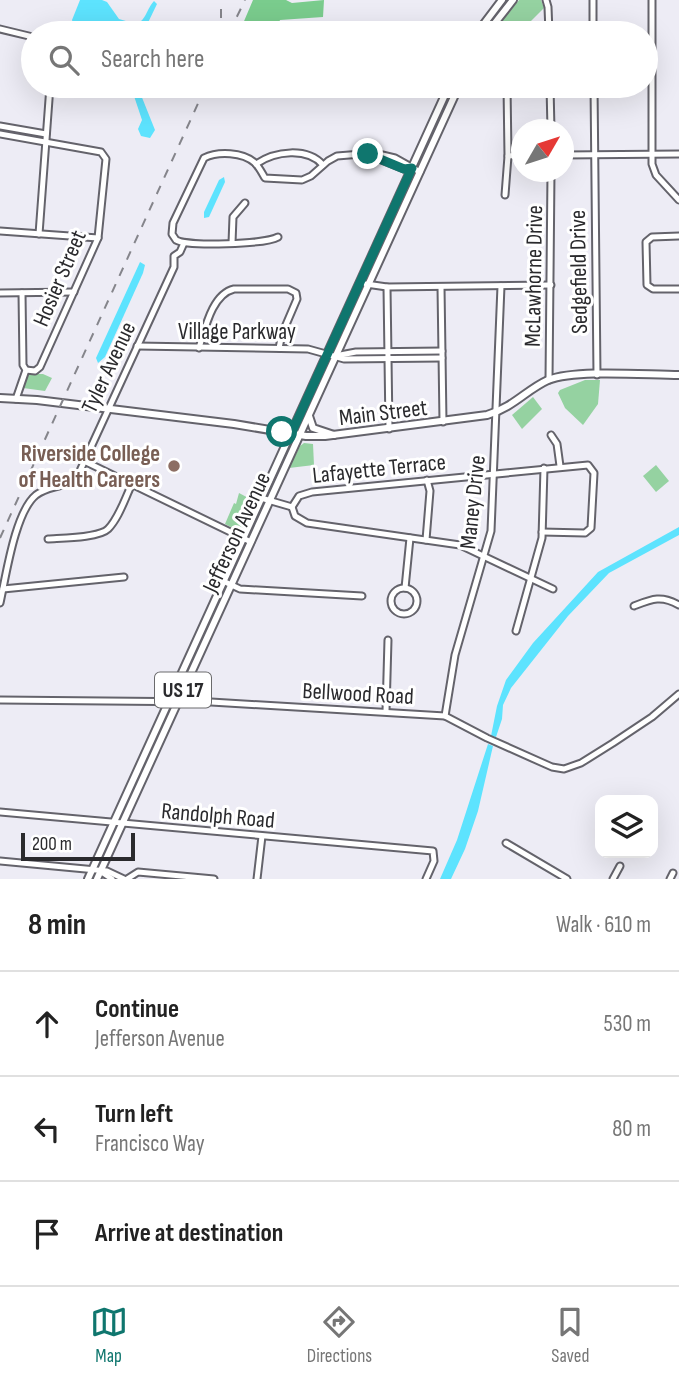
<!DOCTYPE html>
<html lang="en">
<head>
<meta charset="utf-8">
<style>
  body { margin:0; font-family:"Sofia Sans Condensed",sans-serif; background:#f6f6f6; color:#222 }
  .controls { position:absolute; right:21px; bottom:21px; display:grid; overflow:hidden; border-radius:14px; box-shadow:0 7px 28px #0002 }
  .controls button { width:63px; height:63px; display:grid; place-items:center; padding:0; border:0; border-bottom:2px solid #e0e0e0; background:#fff; color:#222; font:35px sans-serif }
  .compass { position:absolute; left:511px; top:119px; width:63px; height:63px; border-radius:50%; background:#fff; box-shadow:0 7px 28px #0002; rotate:51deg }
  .scale { position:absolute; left:21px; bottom:18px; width:114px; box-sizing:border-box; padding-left:7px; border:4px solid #2a2a2d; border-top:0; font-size:19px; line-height:24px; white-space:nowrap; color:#2a2a2d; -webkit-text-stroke:5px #fff; paint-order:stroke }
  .stop { position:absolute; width:21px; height:21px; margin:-16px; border:5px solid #0f766e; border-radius:50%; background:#fff }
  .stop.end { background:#0f766e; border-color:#fff; box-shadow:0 2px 7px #0008 }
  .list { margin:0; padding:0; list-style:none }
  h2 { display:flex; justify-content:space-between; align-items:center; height:91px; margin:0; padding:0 28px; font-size:30px }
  h2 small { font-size:23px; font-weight:400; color:#767676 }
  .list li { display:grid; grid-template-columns:46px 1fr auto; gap:21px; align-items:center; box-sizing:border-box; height:105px; padding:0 28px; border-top:2px solid #e0e0e0 }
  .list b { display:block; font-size:26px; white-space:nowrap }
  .list p { margin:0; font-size:23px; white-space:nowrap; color:#767676 }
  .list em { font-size:23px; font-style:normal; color:#767676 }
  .icon { flex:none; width:38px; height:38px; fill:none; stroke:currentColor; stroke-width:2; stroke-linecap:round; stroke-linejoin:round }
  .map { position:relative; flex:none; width:679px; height:879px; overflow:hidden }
  .search { position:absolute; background:#fff; box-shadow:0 7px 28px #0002; left:21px; right:21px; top:21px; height:77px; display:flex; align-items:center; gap:18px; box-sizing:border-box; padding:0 24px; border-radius:38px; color:#767676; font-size:26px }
  .sheet { height:406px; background:#fff }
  nav { display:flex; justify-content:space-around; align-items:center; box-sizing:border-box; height:98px; border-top:2px solid #e0e0e0; background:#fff; font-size:19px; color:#767676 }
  nav a { display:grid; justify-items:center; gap:4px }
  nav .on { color:#0f766e }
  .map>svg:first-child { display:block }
  .green { fill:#95d2a1 }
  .forest { fill:#7acc8d }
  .water { fill:#5de3fe }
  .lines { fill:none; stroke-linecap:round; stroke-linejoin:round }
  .minor-casing { stroke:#64636b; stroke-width:9 }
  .major-casing { stroke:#64636b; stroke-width:10 }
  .minor { stroke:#fff; stroke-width:5 }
  .major { stroke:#fff; stroke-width:6 }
  .rail { stroke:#85858b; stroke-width:2; stroke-dasharray:9 9; stroke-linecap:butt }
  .route { stroke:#0f766e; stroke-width:9 }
  .education-dot { fill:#8d6e63; stroke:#fff; stroke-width:2.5 }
  .labels { text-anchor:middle; stroke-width:6; stroke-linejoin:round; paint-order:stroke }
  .shield { fill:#fff; stroke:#6a6a6c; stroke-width:2 }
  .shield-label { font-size:21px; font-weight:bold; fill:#2a2a2d }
  .street-label { font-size:23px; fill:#2a2a2d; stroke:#fff }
  .education-label { font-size:23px; font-weight:bold; fill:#785e54; stroke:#fff; text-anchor:end }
</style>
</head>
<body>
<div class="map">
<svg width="679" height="879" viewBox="0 0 679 879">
  <rect width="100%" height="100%" fill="#edecf5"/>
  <g class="green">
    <path d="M519,0H541L544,8L519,33H492Z"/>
    <path d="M29,374H43L52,378L45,391L23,388Z"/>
    <path d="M585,380H600L598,404L583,425L565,408L558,393L560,390Z"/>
    <path d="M533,397L542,409L522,429L512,415Z"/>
    <path d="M304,443L313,444L314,465L289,468L300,446Z"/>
    <path d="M656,465L669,481L656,492L643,476Z"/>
    <path d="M239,493L254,501L240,532L225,524L234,503L236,504Z"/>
  </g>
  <path class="forest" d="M253,0H286L292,3L324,0L323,17L280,20L275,33H239Z"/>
  <g class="water">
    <path d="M80,0H102L107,2L119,19L136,24C146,21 147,8 154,1L157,4L143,33H126L107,21L92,31L73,23L72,20Z"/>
    <path d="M127,86H135L141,95L155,130L150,138L141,136L138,129L142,120L134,96Z"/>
    <path d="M224,177L225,182L209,217L204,218V212L219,180Z"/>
    <path d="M140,262L145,265L143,273L105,357L98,363L96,358Z"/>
    <path d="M679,527V535L609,573L568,616L511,688L503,705L502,719L496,737L491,736L497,706L506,680L533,643L598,572Z"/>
    <path d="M488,744L493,746L478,811L465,849L451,879H440L457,840Z"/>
  </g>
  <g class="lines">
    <g class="minor-casing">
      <g id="minor">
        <path d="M546,0L548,7L549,33"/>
        <path d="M593,0V33"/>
        <path d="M652,0V164L656,175L679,200"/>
        <path d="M0,29L33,37"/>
        <path d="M550,86L551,130"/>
        <path d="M594,86L597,375"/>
        <path d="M0,126L46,134"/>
        <path d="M0,134L101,152L106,159L98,238L40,367L35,371L26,370"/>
        <path d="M369,155L404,169L412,168"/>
        <path d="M564,155L679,154"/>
        <path d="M508,156L522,155"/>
        <path d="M256,164C275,151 307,147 323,165"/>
        <path d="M505,195L508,156L507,86"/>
        <path d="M0,231L98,238"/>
        <path d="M39,234L50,86"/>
        <path d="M679,236L652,237L646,242L647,285L653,289H679"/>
        <path d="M278,237C266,244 188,247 176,240L172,234L173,223L204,158C218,151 243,152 255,163C259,167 262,173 265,178L302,180L311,176L328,161L337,156L374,153L395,158L420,172"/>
        <path d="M232,243L233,217L245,203"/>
        <path d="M366,284L387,287L551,285"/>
        <path d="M387,287L389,429"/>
        <path d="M441,287L443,422"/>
        <path d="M0,293L74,292"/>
        <path d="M137,346L308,349L344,359L442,358"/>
        <path d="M199,348C205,329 212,294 234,289H288L296,293L297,299L282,334L279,348"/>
        <path d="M335,356L356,352L442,351"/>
        <path d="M549,380L551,172"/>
        <path d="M16,399L26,370L23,365L22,293"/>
        <path d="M551,435L557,444L560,466"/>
        <path d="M84,461L251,542"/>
        <path d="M261,498L292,507"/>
        <path d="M292,507L299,496L312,492L588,465L594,473L591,528L585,533L542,532"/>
        <path d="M292,507L295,516L307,523L460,545L553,589"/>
        <path d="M48,539C62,538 99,538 108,529C119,518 125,498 132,484"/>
        <path d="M426,540L430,491L427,480"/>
        <path d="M223,581L240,589L362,596"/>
        <circle cx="404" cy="601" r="13"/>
        <path d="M405,588L410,538"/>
        <path d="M3,589L124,577"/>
        <path d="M0,603C6,576 15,512 36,495C51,484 65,490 79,473L174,267V256L180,252L184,243"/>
        <path d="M634,606C652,599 661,595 679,605"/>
        <path d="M516,631L542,538L544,468"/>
        <path d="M0,700L211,702L445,716L487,738L552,767L564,769L581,763L613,743L652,717L679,694"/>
        <path d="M386,711L388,640"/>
        <path d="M445,716L455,655L491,531L501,286"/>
        <path d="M0,812L433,851L434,861L426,879"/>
        <path d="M506,843L567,879"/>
        <path d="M0,861L107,871L124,879"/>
        <path d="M100,871L112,879"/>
        <path d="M127,879L138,872L214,879"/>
        <path d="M257,879L262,836"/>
        <path d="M613,879L620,866"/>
        <path d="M670,879L673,873"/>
      </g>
    </g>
    <g class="major-casing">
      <g id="major">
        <path d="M477,33L502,0"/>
        <path d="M487,33L513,0"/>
        <path d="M0,398L37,400L234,424L306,436H325L487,415C514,407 526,390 548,380C577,369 646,375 679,375"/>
        <path d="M309,416L313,428L334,435"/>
        <path d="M88,879L449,86"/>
        <path d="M97,879L459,86"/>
      </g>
    </g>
    <use href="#minor" class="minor"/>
    <use href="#major" class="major"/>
    <g class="rail">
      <path d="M221,9V33"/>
      <path d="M229,33L245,0"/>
      <path d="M0,538L206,86"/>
    </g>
  </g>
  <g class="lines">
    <path class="route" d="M282,432L291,434L412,168L404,169L368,154"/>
  </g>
  <circle class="education-dot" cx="174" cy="466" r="7"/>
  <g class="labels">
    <rect class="shield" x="155" y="672.5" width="56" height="35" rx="5"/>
    <g class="shield-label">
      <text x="183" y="697">US 17</text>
    </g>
    <g class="street-label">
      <text transform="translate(578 272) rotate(-91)" y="8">Sedgefield Drive</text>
      <text transform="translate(533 276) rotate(-89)" y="8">McLawhorne Drive</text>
      <text transform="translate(59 278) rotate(-67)" y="8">Hosier Street</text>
      <text x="237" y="339">Village Parkway</text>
      <text transform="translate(108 367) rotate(-65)" y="8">Tyler Avenue</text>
      <text transform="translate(383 412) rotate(-7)" y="8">Main Street</text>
      <text transform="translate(379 468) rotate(-6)" y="8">Lafayette Terrace</text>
      <text transform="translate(472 502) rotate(-84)" y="8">Maney Drive</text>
      <text transform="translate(236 532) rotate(-65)" y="8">Jefferson Avenue</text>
      <text transform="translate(358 693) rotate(3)" y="8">Bellwood Road</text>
      <text transform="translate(218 815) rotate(5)" y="8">Randolph Road</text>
    </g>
    <g class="education-label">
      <text x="160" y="461">Riverside College<tspan x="160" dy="26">of Health Careers</tspan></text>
    </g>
  </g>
</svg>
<div class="controls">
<button><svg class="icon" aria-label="layers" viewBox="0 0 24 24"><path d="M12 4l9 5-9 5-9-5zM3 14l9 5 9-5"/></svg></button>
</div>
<svg class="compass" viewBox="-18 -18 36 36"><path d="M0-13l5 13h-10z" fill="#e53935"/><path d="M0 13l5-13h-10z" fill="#767676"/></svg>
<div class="scale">200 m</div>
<div class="stop" style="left:282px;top:432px"></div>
<div class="stop end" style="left:368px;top:154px"></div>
<div class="search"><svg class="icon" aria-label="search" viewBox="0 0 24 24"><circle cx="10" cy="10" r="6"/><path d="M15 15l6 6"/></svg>Search here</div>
</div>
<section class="sheet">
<h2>8 min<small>Walk · 610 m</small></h2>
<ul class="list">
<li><svg class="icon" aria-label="ahead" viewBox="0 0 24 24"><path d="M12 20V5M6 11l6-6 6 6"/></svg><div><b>Continue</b><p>Jefferson Avenue</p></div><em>530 m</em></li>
<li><svg class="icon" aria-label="left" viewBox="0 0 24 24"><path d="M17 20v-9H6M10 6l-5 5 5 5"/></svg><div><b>Turn left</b><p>Francisco Way</p></div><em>80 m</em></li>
<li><svg class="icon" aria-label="arrive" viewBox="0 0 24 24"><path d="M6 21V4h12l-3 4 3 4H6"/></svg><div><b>Arrive at destination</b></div></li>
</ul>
</section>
<nav>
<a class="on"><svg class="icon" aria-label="map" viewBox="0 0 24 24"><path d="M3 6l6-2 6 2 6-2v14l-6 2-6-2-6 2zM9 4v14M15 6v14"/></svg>Map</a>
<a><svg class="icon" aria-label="directions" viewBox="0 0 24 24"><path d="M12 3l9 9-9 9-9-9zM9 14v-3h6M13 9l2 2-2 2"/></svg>Directions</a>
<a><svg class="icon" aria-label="saved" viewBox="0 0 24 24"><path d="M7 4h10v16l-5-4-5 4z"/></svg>Saved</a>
</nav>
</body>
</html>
